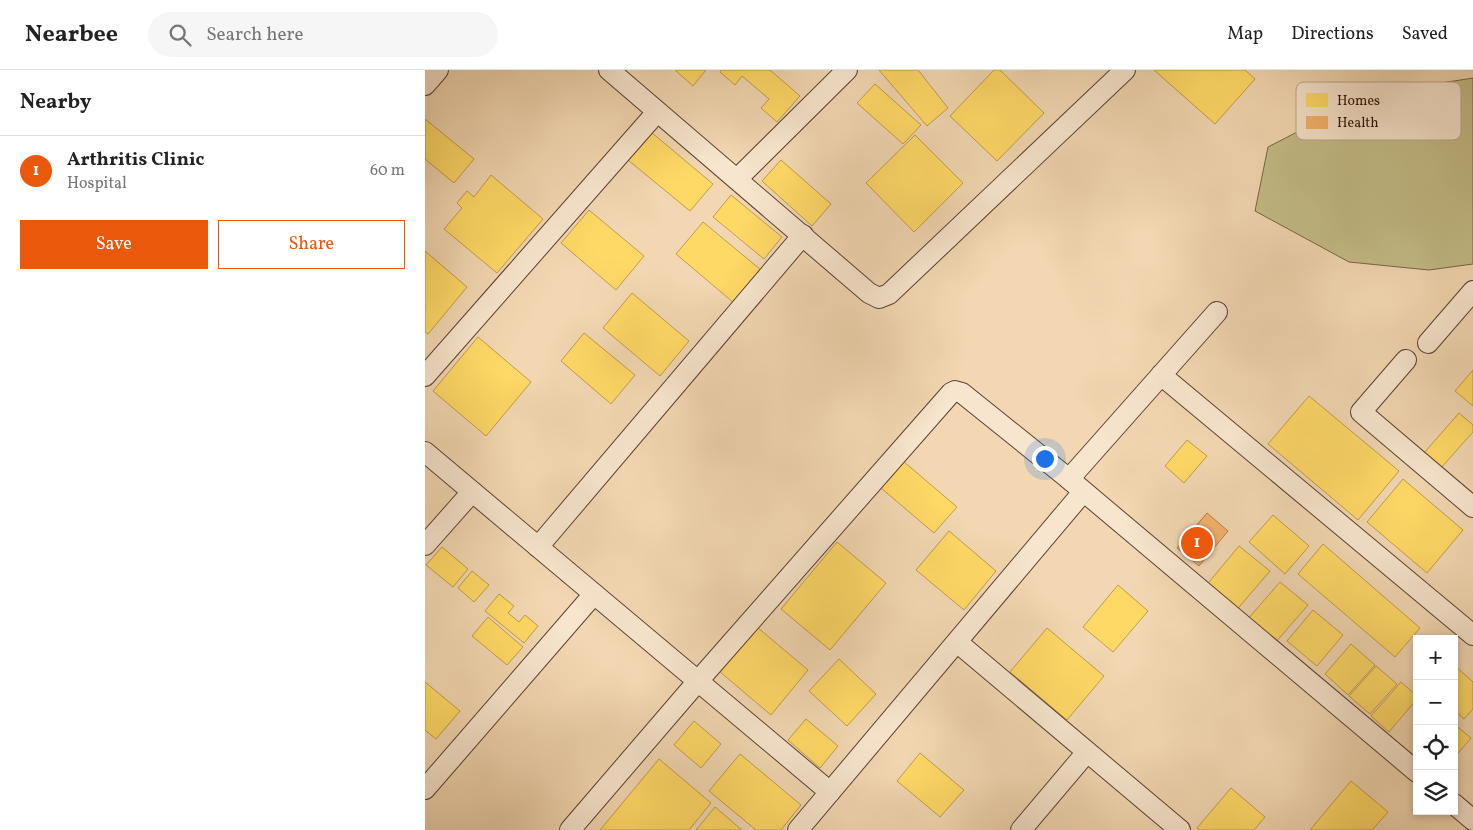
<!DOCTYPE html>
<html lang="en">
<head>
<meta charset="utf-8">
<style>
  body { margin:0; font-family:Vollkorn,serif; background:#f6f6f6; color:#222 }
  .controls { position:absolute; right:15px; bottom:15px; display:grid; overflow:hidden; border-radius:0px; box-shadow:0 2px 8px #0003 }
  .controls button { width:45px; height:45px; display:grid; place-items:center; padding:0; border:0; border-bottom:1px solid #e0e0e0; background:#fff; color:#222; font:25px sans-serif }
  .you { position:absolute; left:619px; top:388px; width:18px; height:18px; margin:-12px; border:4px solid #fff; border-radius:50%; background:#1a73e8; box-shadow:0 0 0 8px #1a73e833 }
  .badge { display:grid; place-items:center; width:32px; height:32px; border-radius:50%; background:#ea580c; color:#fff; font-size:16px; font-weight:700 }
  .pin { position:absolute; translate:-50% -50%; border:2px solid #fff; box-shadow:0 1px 5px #0006 }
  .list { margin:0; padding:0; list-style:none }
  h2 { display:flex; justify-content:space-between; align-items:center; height:65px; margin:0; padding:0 20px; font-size:21px }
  h2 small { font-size:16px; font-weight:400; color:#767676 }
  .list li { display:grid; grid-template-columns:32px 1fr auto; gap:15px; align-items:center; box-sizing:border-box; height:70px; padding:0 20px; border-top:1px solid #e0e0e0 }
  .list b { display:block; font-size:19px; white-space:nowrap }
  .list p { margin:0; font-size:16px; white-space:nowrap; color:#767676 }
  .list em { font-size:16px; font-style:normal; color:#767676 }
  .actions { display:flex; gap:10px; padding:15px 20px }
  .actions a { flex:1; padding:11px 0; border:1px solid #ea580c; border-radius:0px; text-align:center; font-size:18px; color:#ea580c }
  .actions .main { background:#ea580c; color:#fff }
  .icon { flex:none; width:28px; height:28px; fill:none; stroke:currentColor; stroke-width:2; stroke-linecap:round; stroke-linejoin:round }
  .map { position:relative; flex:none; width:1048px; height:760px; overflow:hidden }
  header { display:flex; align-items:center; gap:30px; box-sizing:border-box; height:70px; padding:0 25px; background:#fff; border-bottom:1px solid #e0e0e0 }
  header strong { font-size:24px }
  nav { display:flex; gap:28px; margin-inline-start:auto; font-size:18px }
  .search { width:350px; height:45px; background:#f6f6f6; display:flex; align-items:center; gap:12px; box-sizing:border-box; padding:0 18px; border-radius:28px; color:#767676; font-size:19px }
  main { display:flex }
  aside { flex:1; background:#fff }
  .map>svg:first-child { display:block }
  .green { fill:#c3bc87; stroke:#766645 }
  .homes { fill:#ffd966; stroke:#bf9c48 }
  .health { fill:#f6b26b; stroke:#b9814c }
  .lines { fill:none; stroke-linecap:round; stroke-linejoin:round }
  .minor-casing { stroke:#5c412f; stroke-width:22 }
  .minor { stroke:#f7e5cd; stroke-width:20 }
  .key { fill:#f7e5cd; stroke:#baa590; stroke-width:1 }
  .key-label { font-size:14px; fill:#2a0f03 }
</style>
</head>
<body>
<header>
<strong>Nearbee</strong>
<div class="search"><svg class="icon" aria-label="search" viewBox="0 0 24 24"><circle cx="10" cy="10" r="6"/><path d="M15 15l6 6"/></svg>Search here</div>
<nav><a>Map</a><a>Directions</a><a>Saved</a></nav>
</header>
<main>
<aside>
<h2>Nearby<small></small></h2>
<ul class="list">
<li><span class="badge">1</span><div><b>Arthritis Clinic</b><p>Hospital</p></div><em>60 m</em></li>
</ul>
<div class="actions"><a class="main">Save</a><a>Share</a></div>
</aside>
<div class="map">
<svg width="1048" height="760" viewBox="0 0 1048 760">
  <rect width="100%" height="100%" fill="#f2d7b2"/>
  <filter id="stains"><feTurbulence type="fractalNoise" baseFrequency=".004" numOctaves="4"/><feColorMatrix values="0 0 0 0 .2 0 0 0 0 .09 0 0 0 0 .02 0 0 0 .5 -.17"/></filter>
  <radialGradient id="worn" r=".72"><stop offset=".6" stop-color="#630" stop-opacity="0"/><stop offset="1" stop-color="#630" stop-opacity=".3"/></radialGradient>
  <path class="green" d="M1048,8V194L1004,200L924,192L830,141L843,77L946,24Z"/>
  <g class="homes">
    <path d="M250,0H281L268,16Z"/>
    <path d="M296,0H345L375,26L352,52L336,38L344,29L317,6L310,15L295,2Z"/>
    <path d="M454,0H493L523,38L502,56Z"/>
    <path d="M569,0H575L619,43L572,91L525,46Z"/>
    <path d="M729,0H820L830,9L790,54Z"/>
    <path d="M450,14L496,55L478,74L432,33Z"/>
    <path d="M0,49L49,89L29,113L0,89Z"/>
    <path d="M226,62L288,114L265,141L203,90Z"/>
    <path d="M490,65L538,113L489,162L441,113Z"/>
    <path d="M356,90L406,134L387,156L337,111Z"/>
    <path d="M66,105L118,149L72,203L19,159L37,138L32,133L42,121L49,127Z"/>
    <path d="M306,125L357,167L339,189L288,147Z"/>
    <path d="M164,140L219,186L191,220L136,173Z"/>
    <path d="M278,152L336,200L309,233L251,184Z"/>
    <path d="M0,181L42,217L3,264L0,262Z"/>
    <path d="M207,223L264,271L235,306L178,258Z"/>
    <path d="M159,263L210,305L186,334L136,291Z"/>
    <path d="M53,267L106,312L61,366L8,321Z"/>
    <path d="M1048,300V336L1030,321Z"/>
    <path d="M884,326L974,401L933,450L843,374Z"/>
    <path d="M1034,343L1048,355V362L1015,399L998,384Z"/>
    <path d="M762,370L782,386L759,413L740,396Z"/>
    <path d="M472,386L532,437L509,463L450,413Z"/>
    <path d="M978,409L1038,460L1002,503L942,452Z"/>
    <path d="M848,445L884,476L860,504L824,472Z"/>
    <path d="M524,461L571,501L539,540L491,500Z"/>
    <path d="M412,472L461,513L405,580L356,539Z"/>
    <path d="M898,474L995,558L970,587L873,504Z"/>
    <path d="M814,476L845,501L809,543L779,518Z"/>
    <path d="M17,477L43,499L28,517L1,495Z"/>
    <path d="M47,501L64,515L49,532L33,518Z"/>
    <path d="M855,512L883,535L850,573L822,550Z"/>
    <path d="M693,515L723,541L688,582L658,557Z"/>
    <path d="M74,524L89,536L83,543L94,552L100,545L113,556L99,573L60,541Z"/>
    <path d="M888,540L918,565L892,596L862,571Z"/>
    <path d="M63,547L98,577L82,595L47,566Z"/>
    <path d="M332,557L383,600L346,645L294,601Z"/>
    <path d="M622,558L679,606L642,650L585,602Z"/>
    <path d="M926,574L950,595L923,625L900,604Z"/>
    <path d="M414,589L451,624L422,656L384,621Z"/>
    <path d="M1029,595L1048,612V639L1039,649L1029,640Z"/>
    <path d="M951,596L972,614L945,644L924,626Z"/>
    <path d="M0,612L35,641L11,669L0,660Z"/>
    <path d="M976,612L992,626V629L964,662L946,646Z"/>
    <path d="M381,649L413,676L395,698L363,670Z"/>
    <path d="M269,651L296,674L276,698L249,675Z"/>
    <path d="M1029,654L1046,668L1029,688Z"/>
    <path d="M495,683L539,720L515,747L472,711Z"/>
    <path d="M315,684L376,735L356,760H331L284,721Z"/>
    <path d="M234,689L286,733L264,760H175Z"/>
    <path d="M926,711L963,742L947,760H885Z"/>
    <path d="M806,718L840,747L829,760H775L772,758Z"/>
    <path d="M290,737L317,760H271Z"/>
  </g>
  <path class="health" d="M782,443L803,461L774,496L752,478Z"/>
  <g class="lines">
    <g class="minor-casing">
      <g id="minor">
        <path d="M184,0L444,223L454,228L464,224L700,0"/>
        <path d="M0,15L13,0"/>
        <path d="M312,109L422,0"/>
        <path d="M1003,273L1048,221"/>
        <path d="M981,290L936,342L1048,437"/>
        <path d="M736,305L1048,565"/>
        <path d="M0,306L232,42"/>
        <path d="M0,382L405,722"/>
        <path d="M644,409L792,242"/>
        <path d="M0,475L47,422"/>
        <path d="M113,477L378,165"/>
        <path d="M532,572L755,760"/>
        <path d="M0,719L169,524"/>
        <path d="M1029,734L1048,750"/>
        <path d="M145,760L273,611L526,323L530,321L537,323L644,409L992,702"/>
        <path d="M373,760L658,422"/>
        <path d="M596,760L662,682"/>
      </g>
    </g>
    <use href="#minor" class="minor"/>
  </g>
  <rect x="871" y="12" width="165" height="58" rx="8" class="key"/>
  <rect x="881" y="23" width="22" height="14" fill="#ffd966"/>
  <rect x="881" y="46" width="22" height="13" fill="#f6b26b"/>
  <g class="key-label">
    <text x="912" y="35">Homes</text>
    <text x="912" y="57">Health</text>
  </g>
  <rect width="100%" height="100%" filter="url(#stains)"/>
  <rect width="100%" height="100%" fill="url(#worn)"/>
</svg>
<div class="controls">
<button>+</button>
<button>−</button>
<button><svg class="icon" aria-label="locate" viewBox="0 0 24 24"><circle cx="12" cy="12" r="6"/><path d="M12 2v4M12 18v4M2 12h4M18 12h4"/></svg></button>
<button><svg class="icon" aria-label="layers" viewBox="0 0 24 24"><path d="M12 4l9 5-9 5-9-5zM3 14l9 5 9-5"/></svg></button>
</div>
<div class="you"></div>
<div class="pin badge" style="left:772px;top:473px">1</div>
</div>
</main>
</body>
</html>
